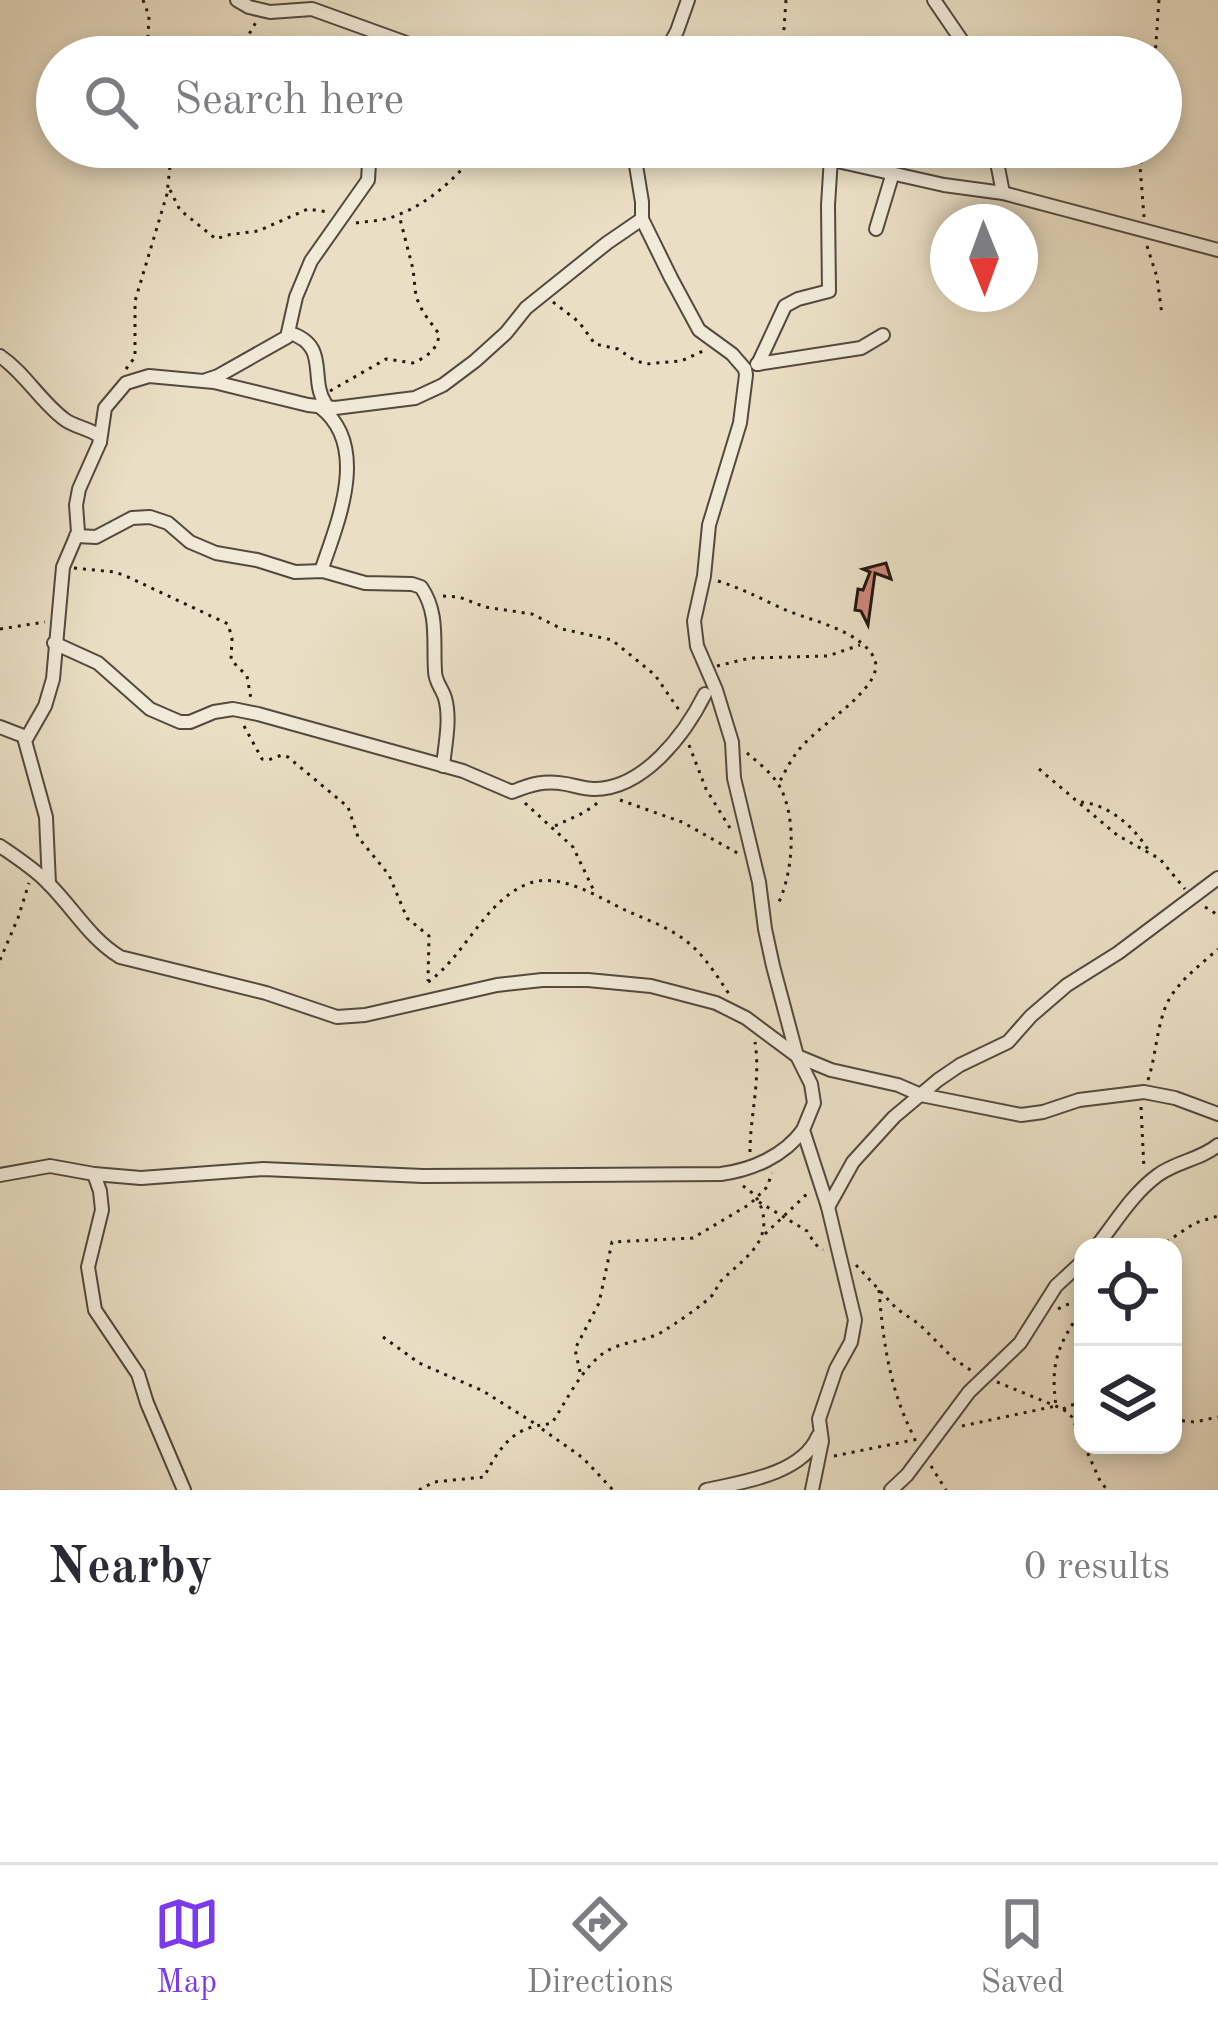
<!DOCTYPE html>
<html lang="en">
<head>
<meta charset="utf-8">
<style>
  body { margin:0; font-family:"Old Standard TT",serif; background:#f7f7f7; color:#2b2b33 }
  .controls { position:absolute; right:36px; bottom:36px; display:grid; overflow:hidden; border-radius:24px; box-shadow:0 6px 18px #0003 }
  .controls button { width:108px; height:108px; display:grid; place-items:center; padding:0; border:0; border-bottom:3px solid #e1e1e2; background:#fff; color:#2b2b33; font:60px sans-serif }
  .compass { position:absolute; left:930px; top:204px; width:108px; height:108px; border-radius:50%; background:#fff; box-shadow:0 6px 18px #0003; rotate:179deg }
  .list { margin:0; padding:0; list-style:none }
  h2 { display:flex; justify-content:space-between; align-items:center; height:156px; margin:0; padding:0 48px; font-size:51px }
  h2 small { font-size:39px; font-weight:400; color:#7c7c81 }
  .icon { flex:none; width:66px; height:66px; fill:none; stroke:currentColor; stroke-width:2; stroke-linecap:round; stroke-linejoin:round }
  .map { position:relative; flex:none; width:1218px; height:1490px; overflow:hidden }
  .search { position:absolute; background:#fff; box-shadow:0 6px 18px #0003; left:36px; right:36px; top:36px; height:132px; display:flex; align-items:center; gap:30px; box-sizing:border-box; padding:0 42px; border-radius:66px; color:#7c7c81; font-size:45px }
  .sheet { height:372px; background:#fff }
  nav { display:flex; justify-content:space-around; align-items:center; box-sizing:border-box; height:168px; border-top:3px solid #e1e1e2; background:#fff; font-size:33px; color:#7c7c81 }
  nav a { display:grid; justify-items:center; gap:6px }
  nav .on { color:#7c3aed }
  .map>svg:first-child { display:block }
  .building { fill:#cf867a; stroke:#221711; stroke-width:3 }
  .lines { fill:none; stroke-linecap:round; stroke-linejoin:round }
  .minor-casing { stroke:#54493e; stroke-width:16 }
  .path { stroke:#221711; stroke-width:3; stroke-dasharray:3 6; stroke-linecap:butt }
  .minor { stroke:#f1ead9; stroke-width:12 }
</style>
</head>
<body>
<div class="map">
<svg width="1218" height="1490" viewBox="0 0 1218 1490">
  <rect width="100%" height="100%" fill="#eadfc5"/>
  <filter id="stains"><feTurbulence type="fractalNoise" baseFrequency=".00167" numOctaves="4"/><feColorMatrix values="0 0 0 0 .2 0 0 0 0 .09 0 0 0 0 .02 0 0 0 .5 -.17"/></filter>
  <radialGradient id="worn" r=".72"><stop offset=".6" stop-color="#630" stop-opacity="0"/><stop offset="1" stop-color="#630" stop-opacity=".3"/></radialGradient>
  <path class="building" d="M886,563L891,579L875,573L868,625L861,611L855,610L858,589L863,590L870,572L863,569Z"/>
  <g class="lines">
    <g class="minor-casing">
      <g id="minor">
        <path d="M237,0L249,7L270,12L312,9L445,57"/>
        <path d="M934,0L962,41L968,57"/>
        <path d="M383,57L396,41"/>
        <path d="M663,57L677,31L688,0"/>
        <path d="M633,147L642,202V219L671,278L699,330L732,354L745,369L746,375L740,423L709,525L704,576L694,621L697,646L716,690L732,742L734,778L759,882L765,929L773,966L797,1056L811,1084L814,1103L803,1130L828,1207L855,1320L851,1342L836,1369L819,1419L822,1441L812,1490"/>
        <path d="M775,147L944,185L1003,193L1218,250"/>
        <path d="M994,147L1003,193"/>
        <path d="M876,229L892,176L887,172"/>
        <path d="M290,333C330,346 309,378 325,403L320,407C371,446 337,524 321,571"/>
        <path d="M0,356C25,373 40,401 64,419C74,427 89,428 99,436L100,442"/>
        <path d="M757,364L861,348L883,335"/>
        <path d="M758,364L785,306L798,299L829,291L828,205L831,158"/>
        <path d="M206,380L218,376L287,337L296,297L311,261L368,180L370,147"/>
        <path d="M76,536L96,537L132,518L150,517L168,523L190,542L216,553L257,560L295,572L323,571L365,583L412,584L421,587C439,613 433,642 435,671C435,682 442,688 445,698C451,719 445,745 443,766"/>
        <path d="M54,643L98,663L150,709L180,722H190L214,712L233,709L258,714L463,771L512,792C531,784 545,780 566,784C576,786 585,789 594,789C644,789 685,734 705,694"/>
        <path d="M0,727L26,737"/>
        <path d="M0,846C16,857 33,868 46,881C73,907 88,937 120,957L266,993L337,1017L365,1015L497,985L542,980H588L651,986L716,1003L746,1018L797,1056L831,1070L898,1085L921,1095L1021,1115L1043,1112L1079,1100L1144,1092L1175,1098L1218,1114"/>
        <path d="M49,884L46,817L25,741L45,706L53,679L63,567L78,532L76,505L79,489L100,442L105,408L126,383L149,376L214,382L308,405L335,408L415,398L443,385L475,361L506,333L526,308L607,243L642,219"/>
        <path d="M94,1174L100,1191L102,1210L88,1267L95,1310L138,1374L147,1403L184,1490"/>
        <path d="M0,1175L50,1166L94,1174L141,1178L263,1169L423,1176L721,1174C752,1170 784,1156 803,1130"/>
        <path d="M828,1207L853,1162L894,1117L938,1080L960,1065L1008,1042L1031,1016L1067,985L1118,953L1218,878"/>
        <path d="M1096,1247C1116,1222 1132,1194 1158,1175C1177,1161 1200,1160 1218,1145"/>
        <path d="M706,1490C743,1482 802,1474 818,1436"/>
        <path d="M891,1490L907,1475L969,1392L1020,1343L1056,1286L1083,1261"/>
      </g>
    </g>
    <g class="path">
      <path d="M143,0L149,16L147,57"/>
      <path d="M236,57L256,22"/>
      <path d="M782,57L786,0"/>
      <path d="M1155,57L1159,0"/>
      <path d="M170,190L180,210L216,239L227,235L258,231L308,209L328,212"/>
      <path d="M1144,217L1140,166L1145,147"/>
      <path d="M356,223C369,221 383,221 395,216C429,204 460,175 480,147"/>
      <path d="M1147,246L1157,277L1162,315"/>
      <path d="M553,302L579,322L595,344L618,349L634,360L646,364L681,361L703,351"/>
      <path d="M126,369L135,357V301L167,194L172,147"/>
      <path d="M330,391L386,359L413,363C426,357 438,350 439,334L423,312L416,297L413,269L399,215"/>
      <path d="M74,568L115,572L128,577L228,624L232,638L231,660L247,676L251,699"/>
      <path d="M718,581C740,588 758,597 779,607C806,620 852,627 871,653C880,664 875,676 867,686C849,709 824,723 804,744C793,755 786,770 779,783"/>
      <path d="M443,596L459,597L485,607L532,614L562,629L612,640L655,675L681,713"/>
      <path d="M0,629L45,622"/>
      <path d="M717,666L750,658L828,656L860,645"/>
      <path d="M244,726L262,759L268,760L282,755L288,757L348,807L358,837L389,875L407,918L429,936L428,981"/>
      <path d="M689,745L706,789L733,833"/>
      <path d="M747,753C759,763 774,775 781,789C797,821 793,875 777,906"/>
      <path d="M1039,769L1117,835L1160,859L1185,889"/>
      <path d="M620,800L682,822L741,855"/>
      <path d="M1081,802C1110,805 1134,827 1149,851"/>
      <path d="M525,803L573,847L595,893"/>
      <path d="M555,826L585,812L599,802"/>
      <path d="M1205,907L1218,915"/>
      <path d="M0,960L18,918L29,883"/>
      <path d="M428,982C465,956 484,902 527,884C559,871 598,897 625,910C647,920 672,928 691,945C707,959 719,979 731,997"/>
      <path d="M1148,1080C1155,1059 1156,1036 1163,1014C1171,986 1197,968 1218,949"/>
      <path d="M1141,1107L1144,1169"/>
      <path d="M750,1152C750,1115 761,1080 755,1042"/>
      <path d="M759,1202L807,1231L815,1244L823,1250"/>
      <path d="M765,1234L810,1191"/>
      <path d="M1159,1247L1195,1223L1218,1216"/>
      <path d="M856,1265L897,1309L919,1324L954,1359L972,1371"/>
      <path d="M879,1290C883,1342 890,1391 914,1437"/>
      <path d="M1058,1309L1083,1297"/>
      <path d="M383,1337L419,1363L483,1391L534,1423"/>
      <path d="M580,1372L575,1349L599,1303L612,1242L693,1238L750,1204L767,1187L772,1173"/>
      <path d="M997,1382L1063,1409L1072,1417L1083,1444"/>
      <path d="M1063,1409L1071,1405L1083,1404"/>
      <path d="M1173,1420L1195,1422L1218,1417"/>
      <path d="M962,1426L1056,1406C1050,1362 1058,1345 1083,1308"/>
      <path d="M542,1429L583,1458L613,1490"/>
      <path d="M1084,1445L1101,1483L1108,1490"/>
      <path d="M834,1456L918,1439"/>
      <path d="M931,1466L946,1490"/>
      <path d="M419,1490L434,1482L484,1477C495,1456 507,1434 532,1427C539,1425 545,1425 552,1423C567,1400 579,1373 601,1355C618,1341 642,1343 662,1332C672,1326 708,1302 714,1293C717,1288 719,1282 724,1278C745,1258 771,1242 762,1210C758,1196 750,1190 738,1183"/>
    </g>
    <use href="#minor" class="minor"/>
  </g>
  <rect width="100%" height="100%" filter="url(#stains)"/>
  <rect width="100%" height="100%" fill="url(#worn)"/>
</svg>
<div class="controls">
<button><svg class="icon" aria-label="locate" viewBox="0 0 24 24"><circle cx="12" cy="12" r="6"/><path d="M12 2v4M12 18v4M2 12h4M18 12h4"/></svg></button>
<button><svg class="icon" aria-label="layers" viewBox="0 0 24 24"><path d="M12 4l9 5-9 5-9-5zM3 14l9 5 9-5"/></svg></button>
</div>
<svg class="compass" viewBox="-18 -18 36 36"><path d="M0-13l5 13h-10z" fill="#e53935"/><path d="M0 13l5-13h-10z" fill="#7c7c81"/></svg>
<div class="search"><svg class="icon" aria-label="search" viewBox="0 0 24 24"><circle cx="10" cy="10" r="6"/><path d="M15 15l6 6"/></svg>Search here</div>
</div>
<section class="sheet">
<h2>Nearby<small>0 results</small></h2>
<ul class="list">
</ul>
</section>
<nav>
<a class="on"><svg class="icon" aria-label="map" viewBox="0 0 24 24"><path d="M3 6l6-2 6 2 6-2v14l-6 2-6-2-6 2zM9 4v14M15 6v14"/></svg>Map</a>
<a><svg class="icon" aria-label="directions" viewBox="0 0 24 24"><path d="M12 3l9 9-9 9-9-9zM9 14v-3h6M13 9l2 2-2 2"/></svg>Directions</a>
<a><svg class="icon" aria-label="saved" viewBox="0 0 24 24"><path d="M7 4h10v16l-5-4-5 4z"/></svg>Saved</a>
</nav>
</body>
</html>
